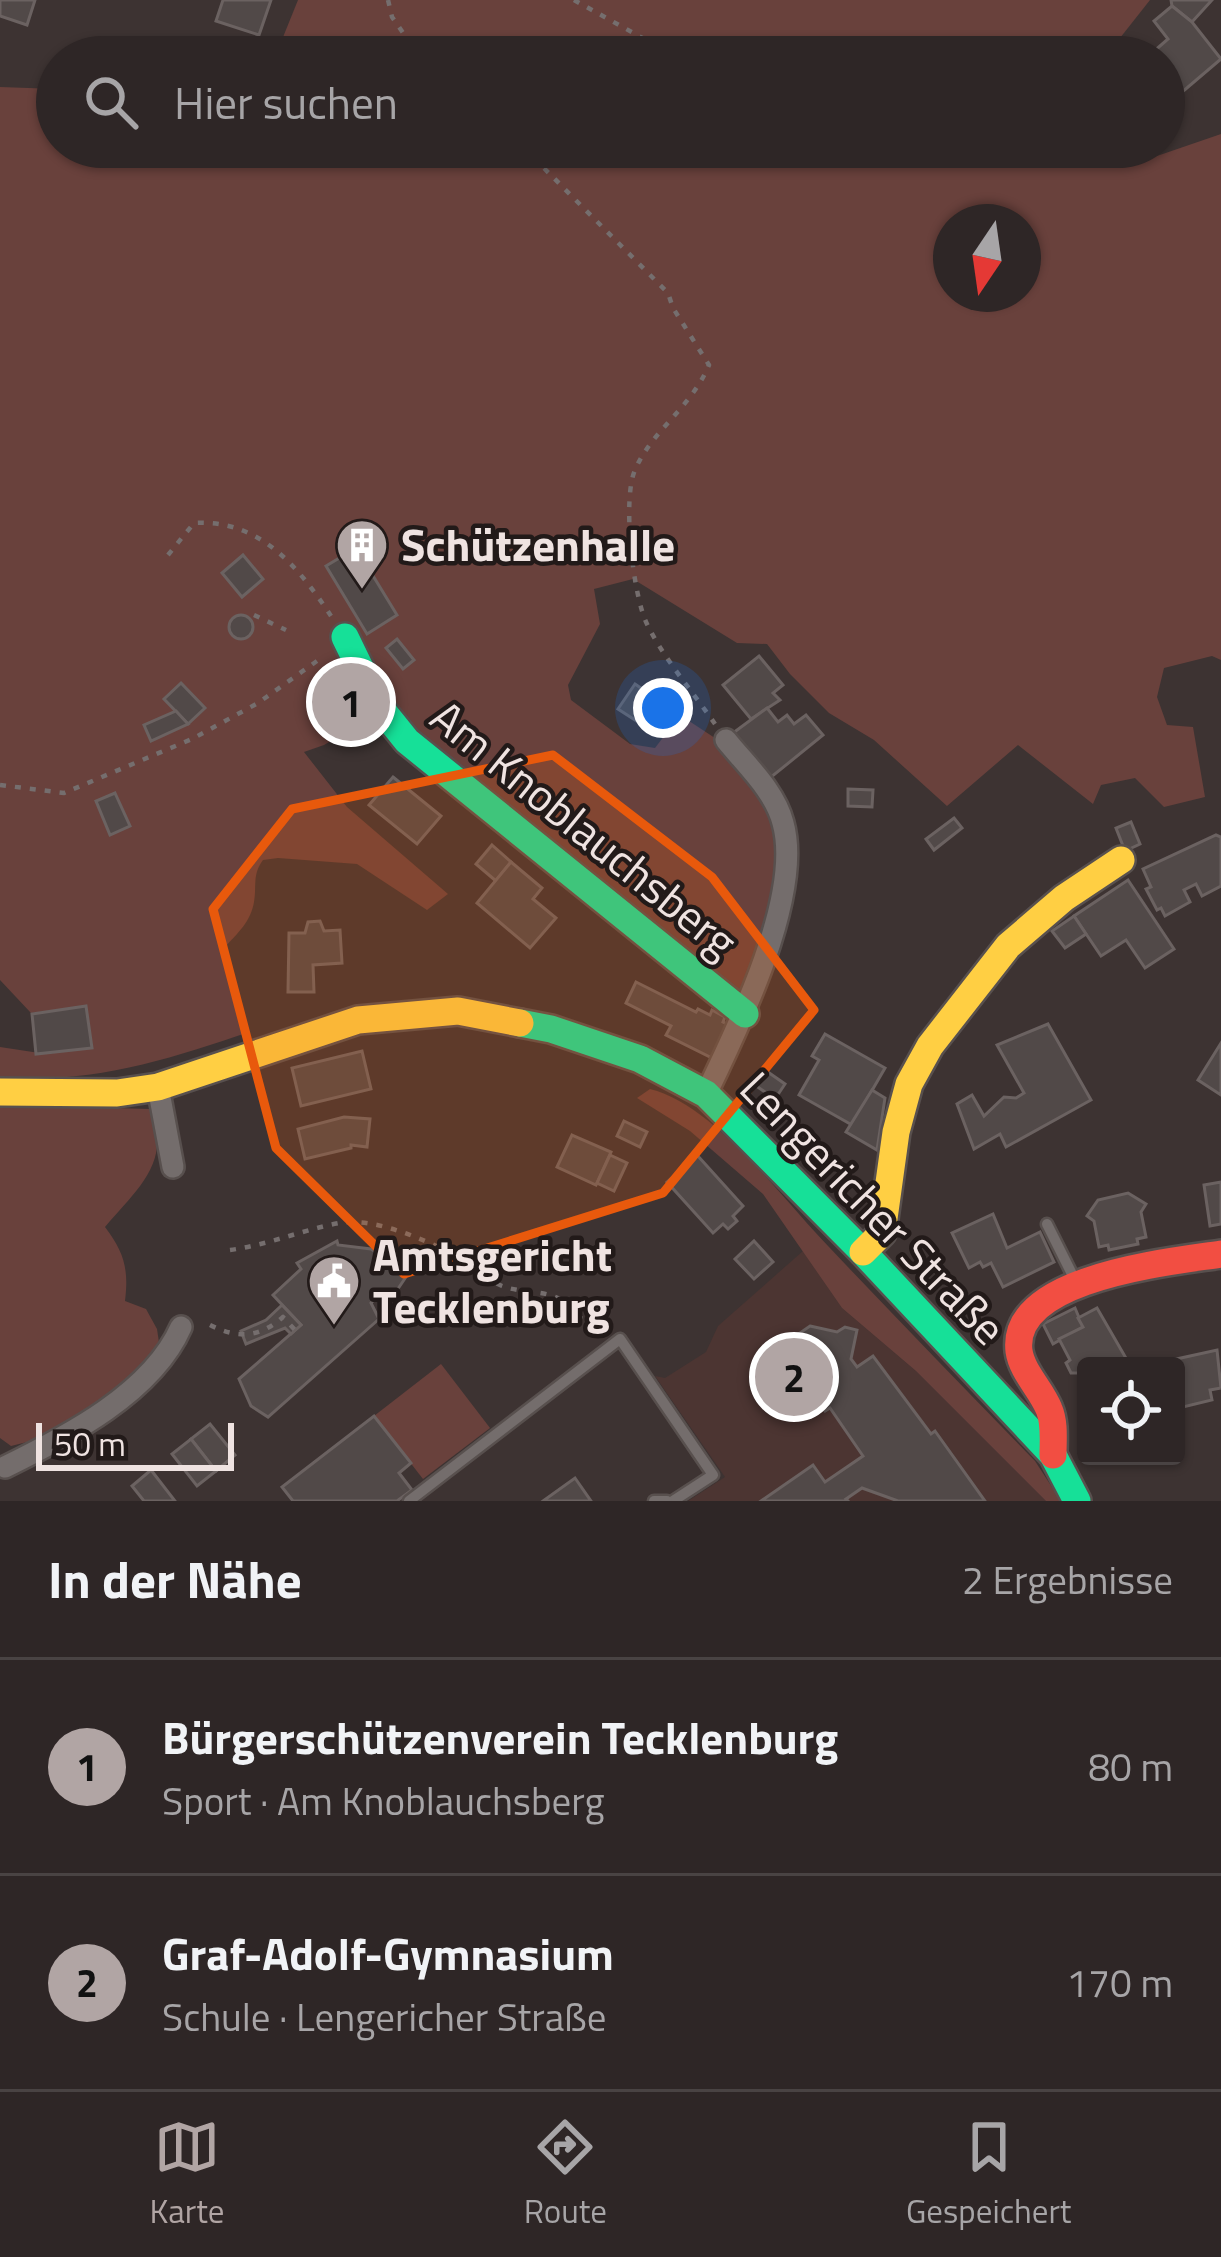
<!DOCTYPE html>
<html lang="de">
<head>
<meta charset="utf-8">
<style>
  body { margin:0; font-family:"Titillium Web",sans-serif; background:#362e2e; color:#f1f3f6 }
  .controls { position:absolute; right:36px; bottom:36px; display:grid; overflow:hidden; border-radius:12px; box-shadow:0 3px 9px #0004 }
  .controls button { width:108px; height:108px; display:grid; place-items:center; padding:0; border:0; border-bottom:3px solid #494343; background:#2e2626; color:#f1f3f6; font:60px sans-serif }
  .compass { position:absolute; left:933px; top:204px; width:108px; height:108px; border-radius:50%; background:#2e2626; box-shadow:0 3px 9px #0004; rotate:193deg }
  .scale { position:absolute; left:36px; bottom:30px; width:198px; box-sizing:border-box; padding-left:12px; border:6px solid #efe3e1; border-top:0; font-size:33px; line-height:42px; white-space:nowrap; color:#efe3e1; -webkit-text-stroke:9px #221a19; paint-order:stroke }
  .you { position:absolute; left:663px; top:708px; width:42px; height:42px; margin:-30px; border:9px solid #fff; border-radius:50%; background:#1a73e8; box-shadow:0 0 0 18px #1a73e833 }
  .badge { display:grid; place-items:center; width:78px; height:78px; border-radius:50%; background:#b1a5a4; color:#111; font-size:39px; font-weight:700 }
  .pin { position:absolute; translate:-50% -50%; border:6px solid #fff; box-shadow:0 3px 12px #0006 }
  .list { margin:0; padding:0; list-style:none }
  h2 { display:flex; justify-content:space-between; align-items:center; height:156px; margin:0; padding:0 48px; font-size:51px }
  h2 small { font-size:39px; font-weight:400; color:#a7a5a7 }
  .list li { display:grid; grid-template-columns:78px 1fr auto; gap:36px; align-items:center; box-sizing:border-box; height:216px; padding:0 48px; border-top:3px solid #494343 }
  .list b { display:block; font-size:45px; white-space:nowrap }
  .list p { margin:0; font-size:39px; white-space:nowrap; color:#a7a5a7 }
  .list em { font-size:39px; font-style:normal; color:#a7a5a7 }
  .icon { flex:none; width:66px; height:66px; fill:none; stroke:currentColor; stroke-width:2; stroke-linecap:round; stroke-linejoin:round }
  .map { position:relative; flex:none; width:1221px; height:1501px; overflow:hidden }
  .search { position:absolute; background:#2e2626; box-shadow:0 3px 9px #0004; left:36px; right:36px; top:36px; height:132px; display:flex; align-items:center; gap:30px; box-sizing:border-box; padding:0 42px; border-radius:66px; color:#a7a5a7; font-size:45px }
  .sheet { height:588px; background:#2e2626 }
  nav { display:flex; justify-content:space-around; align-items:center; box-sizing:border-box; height:168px; border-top:3px solid #494343; background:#2e2626; font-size:33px; color:#a7a5a7 }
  nav a { display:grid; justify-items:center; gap:6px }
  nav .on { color:#b1a5a4 }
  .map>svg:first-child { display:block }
  .built { fill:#4c3532 }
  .green { fill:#69413c; fill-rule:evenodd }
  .building { fill:#514948; stroke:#6b6261; stroke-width:3 }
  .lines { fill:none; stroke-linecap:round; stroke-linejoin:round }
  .lane-casing { stroke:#58504e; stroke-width:15 }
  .street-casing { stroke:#58504e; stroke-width:26 }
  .fast-casing { stroke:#58504e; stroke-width:32 }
  .slow-casing { stroke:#58504e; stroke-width:32 }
  .jam-casing { stroke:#58504e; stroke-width:32 }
  .path { stroke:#756e6e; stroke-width:4.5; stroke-dasharray:6 9; stroke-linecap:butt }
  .lane { stroke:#746d6c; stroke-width:10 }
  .street { stroke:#746d6c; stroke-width:21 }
  .fast { stroke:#16e098; stroke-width:27 }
  .slow { stroke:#ffcf43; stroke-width:27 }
  .jam { stroke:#f24e42; stroke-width:27 }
  .marked { fill:#e8590c; fill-opacity:0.2; stroke:#e8590c; stroke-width:9; stroke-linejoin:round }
  .labels { text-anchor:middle; stroke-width:9; stroke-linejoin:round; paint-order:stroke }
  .poi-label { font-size:45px; font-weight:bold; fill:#efe3e1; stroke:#221a19; text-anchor:start }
  .street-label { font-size:45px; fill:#efe3e1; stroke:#221a19 }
</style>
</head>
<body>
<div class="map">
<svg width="1221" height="1501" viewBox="0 0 1221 1501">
  <rect width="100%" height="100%" fill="#3d3332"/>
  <path class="built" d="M803,1251L842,1308L916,1371L1046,1501H688L725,1477L655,1376L665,1378L706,1352L718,1326Z"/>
  <g class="green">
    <path d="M298,0H1150L1105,57H275Z"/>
    <path d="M0,87L57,89V147H1085L1122,168L1221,134V660L1212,656L1164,668L1157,697L1167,725L1193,727L1205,797L1164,807L1135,778L1101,785L1093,804L1018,745L947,806L874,740L829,713L790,674L767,644L737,643L633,579L594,589L600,624L568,685L571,700L630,744L655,748L680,715L724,744L779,822L778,903L742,1007L382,712L324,745L304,752L347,807L448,894L427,910L357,864L278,858L263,860C252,875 257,885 254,902C251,921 238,933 225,947L249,1032C168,1060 87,1085 0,1077V1047L46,1054L93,1048L86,1006L31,1013L0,980ZM951,222H1023V294H951Z"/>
    <path d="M650,1089C714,1104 784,1201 829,1247C897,1319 966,1390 1035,1461L1061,1501H1046L916,1371L842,1308L763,1194L690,1131L637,1098Z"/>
    <path d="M0,1105L150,1109C173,1162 137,1189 105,1227C124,1252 129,1269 125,1301L146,1309L157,1329L160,1349L149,1366L51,1436L11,1446L0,1438Z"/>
    <path d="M441,1364L490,1428L423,1479L374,1416Z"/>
  </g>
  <g class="building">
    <path d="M0,0H35L27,25L0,16Z"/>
    <path d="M223,0H271L259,35L216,21Z"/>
    <path d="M1171,0H1212L1192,22L1172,6Z"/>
    <path d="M1172,6L1192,22L1221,59L1181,93L1164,70V57L1152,53L1168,39L1154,21Z"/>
    <path d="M356,548L397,615L367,634L326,566Z"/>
    <path d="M243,555L263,579L242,597L222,573Z"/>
    <circle cx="241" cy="627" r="12"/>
    <path d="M397,639L414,660L403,669L386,648Z"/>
    <path d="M759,656L783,685L773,693L780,700L751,719L723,685Z"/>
    <path d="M181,683L205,708L188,724L164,699Z"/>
    <path d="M364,683L375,708L323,732L312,710Z"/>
    <path d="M635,684L671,709L655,733L618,709Z"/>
    <path d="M767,708L778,722L787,715L794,724L806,715L823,735L770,778L733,733Z"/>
    <path d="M176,711L188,724L151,741L144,725Z"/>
    <path d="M393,777L441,816L417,844L369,805Z"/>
    <path d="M848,789L873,790L872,807L848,806Z"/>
    <path d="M115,793L130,826L110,835L96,801Z"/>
    <path d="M954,818L962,828L934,850L926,839Z"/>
    <path d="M1131,822L1140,844L1125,851L1116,828Z"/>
    <path d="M1216,835L1221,837V886L1202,896L1196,884L1184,890L1190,902L1165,916L1161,908L1157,910L1146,889L1151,887L1143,869Z"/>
    <path d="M492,845L511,862L496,881L476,864Z"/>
    <path d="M511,862L542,888L533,899L556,918L530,948L477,903Z"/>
    <path d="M1128,880L1174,949L1145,968L1126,940L1101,956L1074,916Z"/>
    <path d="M1074,916L1086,934L1065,948L1052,931Z"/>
    <path d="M320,921L324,931L340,930L342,963L313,965L314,992H288L289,933H305L308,922Z"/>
    <path d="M636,982L696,1012L698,1009L710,1015L712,1010L725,1017L723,1022L729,1025L712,1058L666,1035L671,1026L626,1003Z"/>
    <path d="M86,1006L92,1048L36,1054L32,1014Z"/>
    <path d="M1048,1024L1091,1100L1006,1147L1000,1134L974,1149L957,1104L972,1095L984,1116L1004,1097L1016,1098L1024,1093L997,1045Z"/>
    <path d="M825,1034L885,1068L852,1125L799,1095L819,1060L812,1056Z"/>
    <path d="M1221,1043V1095L1198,1080Z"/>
    <path d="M362,1051L371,1089L301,1106L292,1068Z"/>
    <path d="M765,1070L785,1084L775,1099L755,1085Z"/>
    <path d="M872,1090L885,1098L877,1150L846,1132Z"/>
    <path d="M344,1117L370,1119L367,1147L351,1145V1148L305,1159L298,1129Z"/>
    <path d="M624,1121L647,1132L640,1147L617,1136Z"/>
    <path d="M572,1135L611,1152L596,1185L557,1167Z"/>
    <path d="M610,1155L627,1163L614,1191L597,1183Z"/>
    <path d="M697,1155L743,1206L733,1216L737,1221L728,1229L723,1224L713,1233L667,1182Z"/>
    <path d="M1221,1182V1224L1210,1226L1204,1185Z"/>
    <path d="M1128,1193L1146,1204L1141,1212L1146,1237L1137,1239L1138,1244L1109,1250L1108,1245L1099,1247L1094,1221L1087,1216L1098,1200Z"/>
    <path d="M993,1214L1007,1248L1040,1232L1054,1262L1003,1287L991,1263L983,1267L980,1262L969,1268L952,1233Z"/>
    <path d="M337,1241L338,1245L371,1249L408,1274L391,1299L381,1293L371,1303L379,1319L268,1417L251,1406L239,1379L301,1325L273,1295L301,1269L297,1263Z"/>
    <path d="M754,1241L773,1262L754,1279L735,1259Z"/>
    <path d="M282,1305L301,1325L291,1334L285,1328L246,1344L241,1331L266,1320Z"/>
    <path d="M1075,1308L1083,1327L1053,1344L1043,1324Z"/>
    <path d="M1097,1308L1127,1360L1116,1366H1086L1084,1382L1080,1373H1071L1066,1363L1070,1360L1059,1339L1083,1327L1078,1318Z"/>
    <path d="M810,1326L837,1332L845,1327L857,1330L851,1359L857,1367L873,1356L931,1434L935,1431L985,1501H898L862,1488L846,1499L848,1501H761L813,1465L825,1482L863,1456L830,1408L825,1411L780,1353L781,1346Z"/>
    <path d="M1217,1350L1221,1388L1210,1390L1212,1400L1183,1407L1172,1360Z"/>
    <path d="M374,1416L411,1463L399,1473L412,1490L397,1501H293L282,1487Z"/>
    <path d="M210,1424L235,1455L216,1471L191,1439Z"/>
    <path d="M191,1439L216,1471L197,1486L172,1454Z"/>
    <path d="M151,1470L175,1501H144L132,1486Z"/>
    <path d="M575,1478L591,1501H543Z"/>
  </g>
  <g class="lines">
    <g class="lane-casing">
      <g id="lane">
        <path d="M1047,1224L1075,1280"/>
        <path d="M409,1501L620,1339L713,1475L673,1501"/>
        <path d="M654,1501H667"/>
      </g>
    </g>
    <g class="street-casing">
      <g id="street">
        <path d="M158,1087L173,1167"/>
        <path d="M706,1094C738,1028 803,895 783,823C775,791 746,765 726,740"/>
        <path d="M5,1467C68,1436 152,1393 181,1327"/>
      </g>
    </g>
    <g class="fast-casing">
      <g id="fast">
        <path d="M345,637L378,705L407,741L745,1014"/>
        <path d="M520,1023L551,1029L640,1059L706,1094L863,1252L1053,1455L1077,1501"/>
      </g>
    </g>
    <g class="slow-casing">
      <g id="slow">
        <path d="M0,1092L117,1093L158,1087L358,1020L458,1011L520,1023"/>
        <path d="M863,1252L882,1233L896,1132L909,1084L930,1046L1008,946L1064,898L1121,860"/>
      </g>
    </g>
    <g class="jam-casing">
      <path id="jam" d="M1053,1455C1053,1440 1055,1423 1049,1409C1041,1389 1022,1372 1019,1351C1010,1277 1170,1262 1221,1254"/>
    </g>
    <g class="path">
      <path d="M388,0L392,17L420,57"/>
      <path d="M574,0L646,40L690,57"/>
      <path d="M523,147L668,293L673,308L709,365C691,408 652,430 635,470C622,499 633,596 647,624C664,659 693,692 715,724"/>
      <path d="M168,555L194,523C259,519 298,566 331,616"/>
      <path d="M254,615L286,630"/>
      <path d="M0,785L64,793L192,739L258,703L324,656"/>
      <path d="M230,1250C268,1245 302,1230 339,1223C374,1217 423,1239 455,1255C471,1264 485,1279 502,1286C528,1296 561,1286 576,1316L606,1328"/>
      <path d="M210,1325C238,1339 259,1338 283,1317L295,1330"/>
    </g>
    <use href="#lane" class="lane"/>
    <use href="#street" class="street"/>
    <use href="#fast" class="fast"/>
    <use href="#slow" class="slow"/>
    <use href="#jam" class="jam"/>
  </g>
  <path class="marked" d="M553,755L712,877L814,1010L663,1193L404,1274L276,1148L213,909L292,809Z"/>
  <defs>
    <g id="building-pin" transform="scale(2.7)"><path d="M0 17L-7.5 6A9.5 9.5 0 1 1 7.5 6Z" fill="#b1a5a4" stroke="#221a19"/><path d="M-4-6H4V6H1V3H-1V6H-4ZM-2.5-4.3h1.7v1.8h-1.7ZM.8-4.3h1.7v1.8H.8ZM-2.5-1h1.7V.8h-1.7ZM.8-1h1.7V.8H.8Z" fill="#fff"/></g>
    <g id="civic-pin" transform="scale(2.7)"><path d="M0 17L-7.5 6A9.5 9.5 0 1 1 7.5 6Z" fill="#b1a5a4" stroke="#221a19"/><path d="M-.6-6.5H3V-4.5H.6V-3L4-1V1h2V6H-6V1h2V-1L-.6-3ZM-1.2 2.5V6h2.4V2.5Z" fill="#fff"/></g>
  </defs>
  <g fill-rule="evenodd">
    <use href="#building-pin" x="362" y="545"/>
    <use href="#civic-pin" x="334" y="1281"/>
  </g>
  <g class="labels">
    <g class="poi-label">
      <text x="401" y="561">Schützenhalle</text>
      <text x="373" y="1271">Amtsgericht<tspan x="373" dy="52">Tecklenburg</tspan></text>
    </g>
    <g class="street-label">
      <text transform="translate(584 829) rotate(39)" y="16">Am Knoblauchsberg</text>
      <text transform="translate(873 1208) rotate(46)" y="16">Lengericher Straße</text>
    </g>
  </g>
</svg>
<div class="controls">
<button><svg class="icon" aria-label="locate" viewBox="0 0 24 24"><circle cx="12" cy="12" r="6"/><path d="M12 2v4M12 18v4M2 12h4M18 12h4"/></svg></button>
</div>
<svg class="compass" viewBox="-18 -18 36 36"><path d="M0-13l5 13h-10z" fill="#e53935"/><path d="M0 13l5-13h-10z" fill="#a7a5a7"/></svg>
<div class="scale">50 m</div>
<div class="you"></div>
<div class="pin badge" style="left:351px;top:702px">1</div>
<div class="pin badge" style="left:794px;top:1377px">2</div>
<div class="search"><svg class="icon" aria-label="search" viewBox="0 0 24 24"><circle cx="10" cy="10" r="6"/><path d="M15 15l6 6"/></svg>Hier suchen</div>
</div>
<section class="sheet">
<h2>In der Nähe<small>2 Ergebnisse</small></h2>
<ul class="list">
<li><span class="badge">1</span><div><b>Bürgerschützenverein Tecklenburg</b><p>Sport · Am Knoblauchsberg</p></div><em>80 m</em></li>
<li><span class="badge">2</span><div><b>Graf-Adolf-Gymnasium</b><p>Schule · Lengericher Straße</p></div><em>170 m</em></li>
</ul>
</section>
<nav>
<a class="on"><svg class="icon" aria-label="map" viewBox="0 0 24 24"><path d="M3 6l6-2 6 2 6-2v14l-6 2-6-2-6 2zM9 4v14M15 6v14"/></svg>Karte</a>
<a><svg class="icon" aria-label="directions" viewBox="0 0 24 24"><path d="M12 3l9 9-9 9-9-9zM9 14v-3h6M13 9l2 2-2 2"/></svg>Route</a>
<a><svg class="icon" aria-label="saved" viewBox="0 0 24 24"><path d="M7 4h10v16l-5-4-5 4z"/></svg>Gespeichert</a>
</nav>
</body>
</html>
